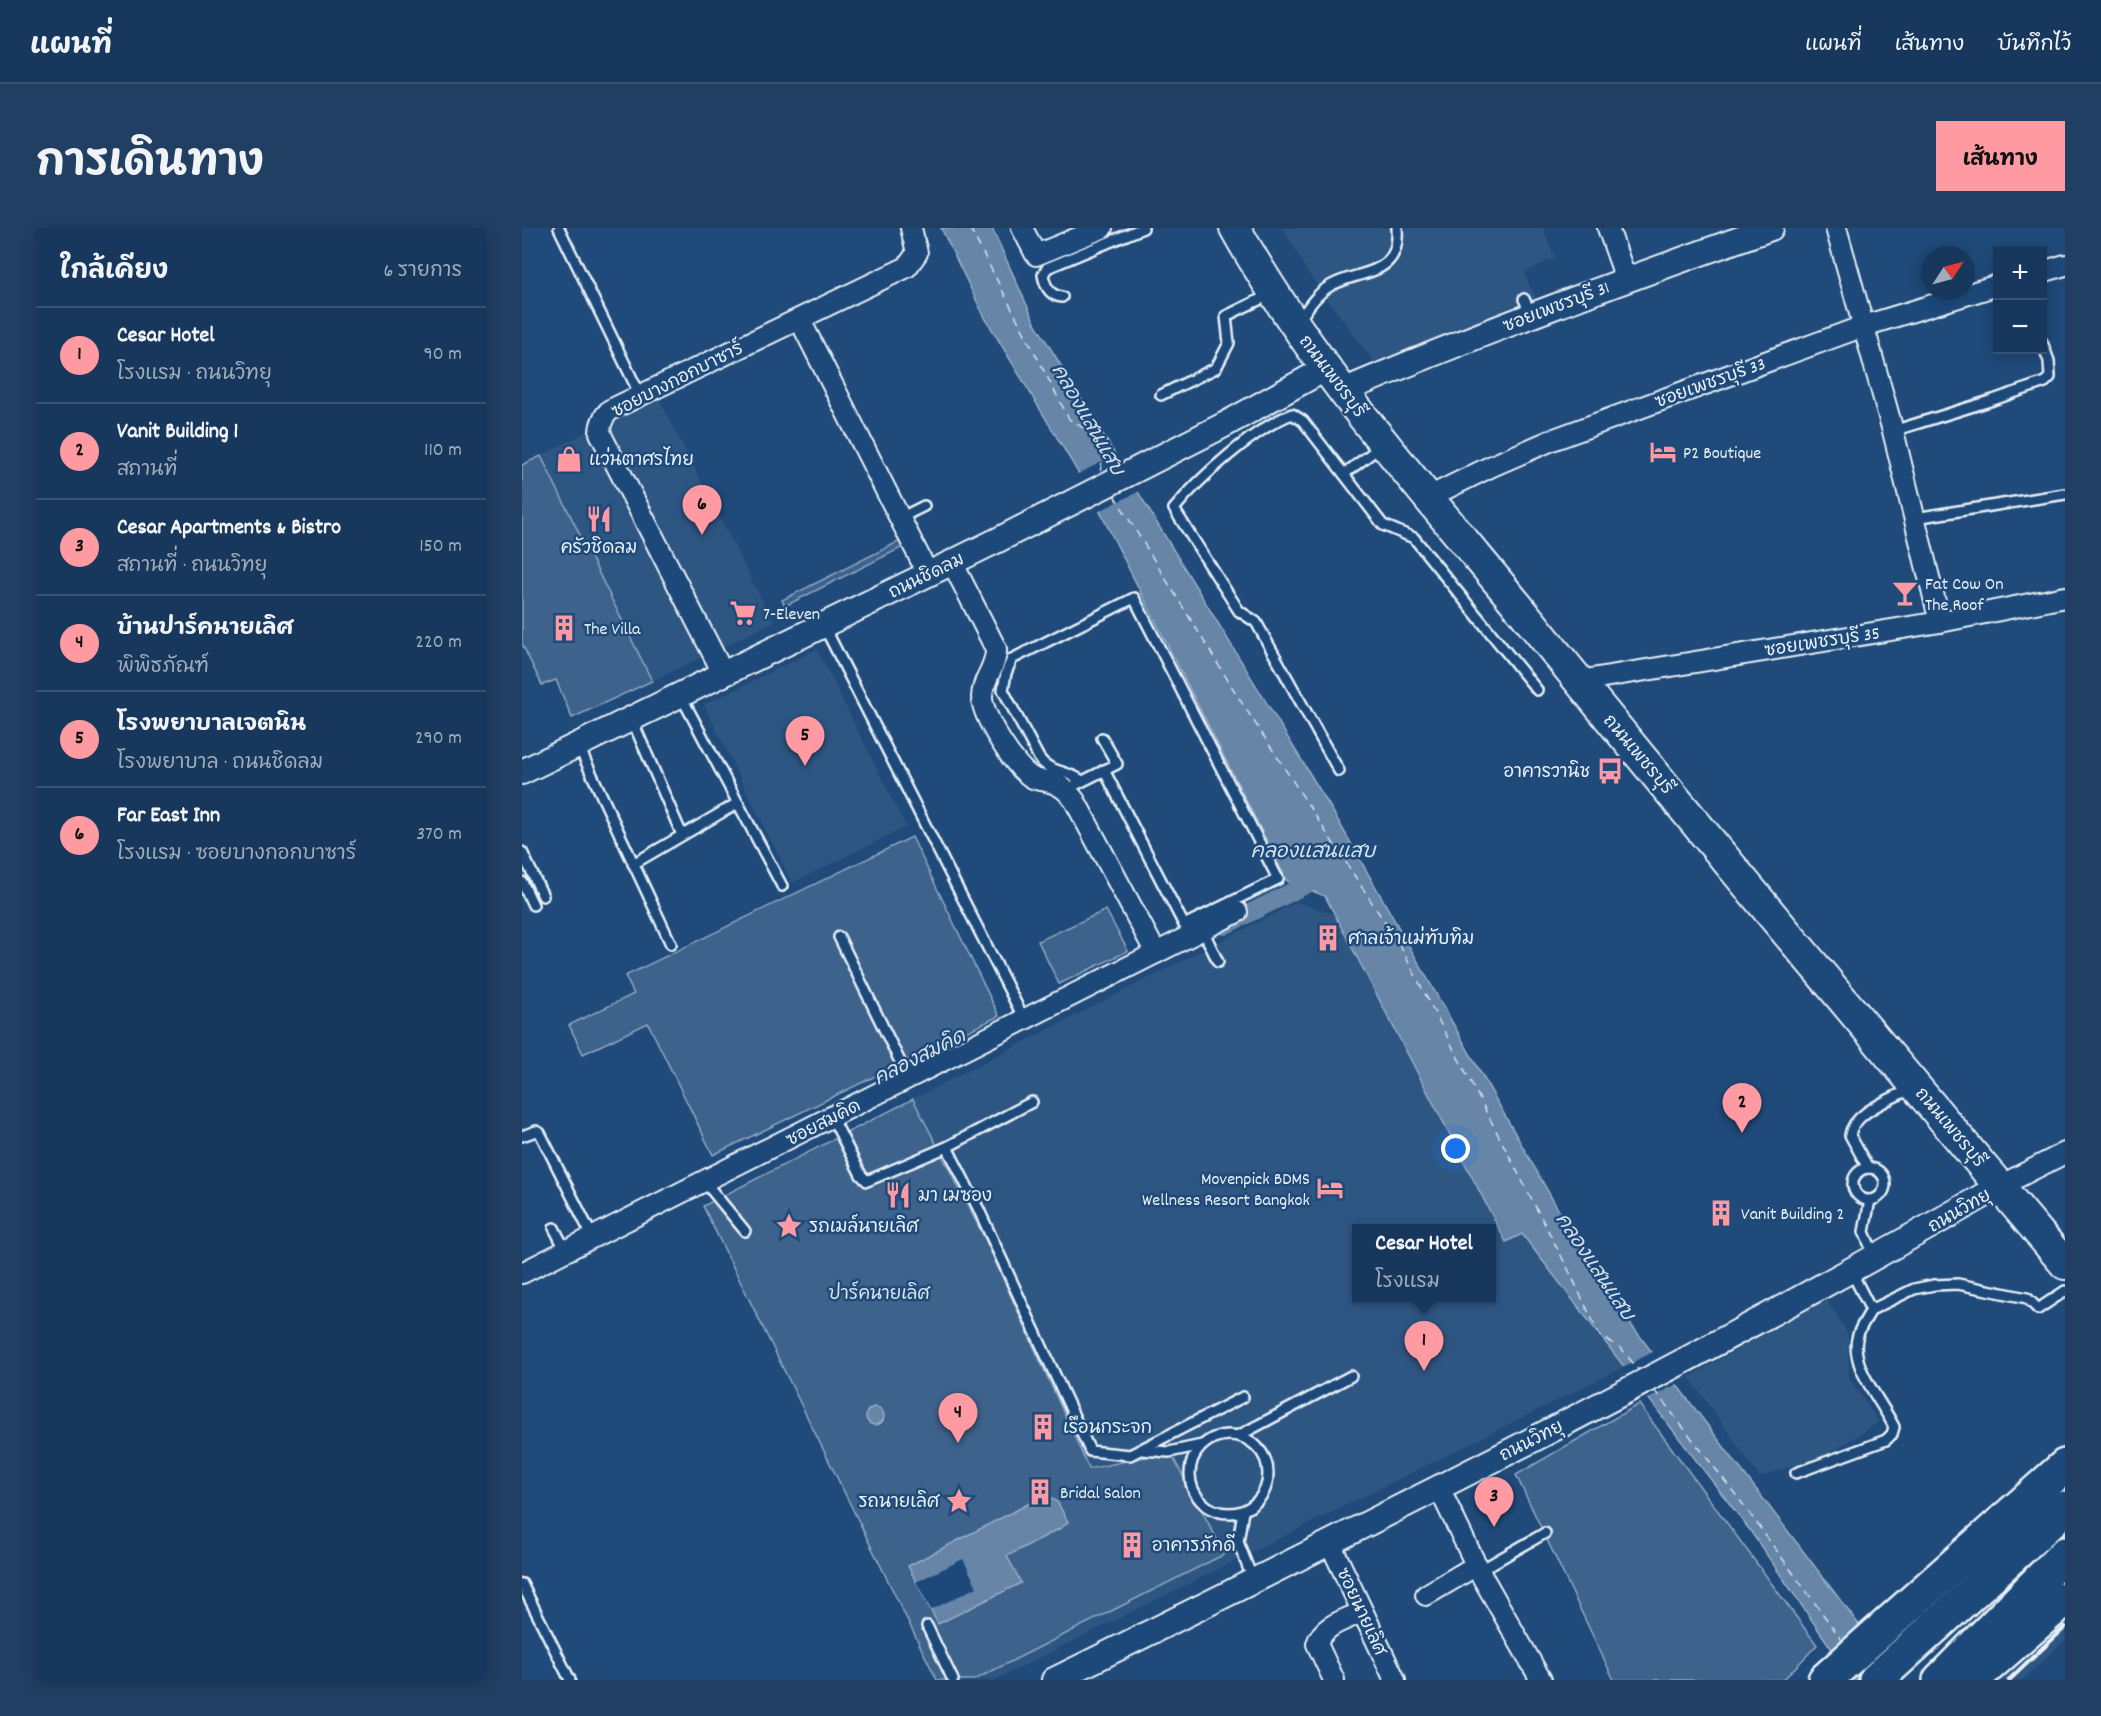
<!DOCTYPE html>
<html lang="th">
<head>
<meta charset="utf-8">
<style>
  body { margin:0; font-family:Dekko,"Playpen Sans Thai",sans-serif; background:#203f62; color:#f1f3f6 }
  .controls { position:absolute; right:18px; top:18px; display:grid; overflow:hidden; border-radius:0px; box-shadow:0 3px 15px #0003 }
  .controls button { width:54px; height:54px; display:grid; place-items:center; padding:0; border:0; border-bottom:2px solid #365272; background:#17385c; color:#f1f3f6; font:30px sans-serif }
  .compass { position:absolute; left:1399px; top:18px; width:54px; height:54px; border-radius:50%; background:#17385c; box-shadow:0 3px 15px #0003; rotate:54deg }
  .you { position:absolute; left:934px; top:921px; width:21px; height:21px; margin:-15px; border:4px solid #fff; border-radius:50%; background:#1a73e8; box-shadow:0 0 0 9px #1a73e833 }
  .badge { display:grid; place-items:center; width:39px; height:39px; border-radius:50%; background:#ff9aa2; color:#111; font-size:20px; font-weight:700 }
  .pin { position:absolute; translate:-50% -50px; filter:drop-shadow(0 2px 3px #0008) }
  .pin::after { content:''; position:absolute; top:32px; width:21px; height:18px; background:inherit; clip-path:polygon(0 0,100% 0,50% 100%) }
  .popup { position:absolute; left:830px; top:996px; width:144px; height:78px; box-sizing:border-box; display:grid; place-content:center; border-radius:0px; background:#17385c; filter:drop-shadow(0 2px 4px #0005); font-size:20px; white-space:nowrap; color:#9eacbb }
  .popup b { font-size:22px; color:#f1f3f6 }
  .popup::after { content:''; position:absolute; left:50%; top:100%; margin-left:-12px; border:12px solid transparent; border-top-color:#17385c }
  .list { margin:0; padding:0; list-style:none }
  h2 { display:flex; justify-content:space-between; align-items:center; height:78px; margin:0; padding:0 24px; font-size:26px }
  h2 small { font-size:20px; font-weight:400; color:#9eacbb }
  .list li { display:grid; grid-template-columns:39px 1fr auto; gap:18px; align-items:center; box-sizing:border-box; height:96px; padding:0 24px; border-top:2px solid #365272 }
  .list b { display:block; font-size:22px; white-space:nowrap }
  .list p { margin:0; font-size:20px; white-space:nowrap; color:#9eacbb }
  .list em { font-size:20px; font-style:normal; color:#9eacbb }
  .map { position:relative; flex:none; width:1543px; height:1452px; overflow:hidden; border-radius:0px }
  header { display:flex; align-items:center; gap:36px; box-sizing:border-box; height:84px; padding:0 30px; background:#17385c; border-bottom:2px solid #365272 }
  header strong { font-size:28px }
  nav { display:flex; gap:33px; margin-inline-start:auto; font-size:21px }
  .intro { display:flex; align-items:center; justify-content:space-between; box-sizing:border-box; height:144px; padding:0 36px }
  h1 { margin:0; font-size:42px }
  .button { padding:15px 27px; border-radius:0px; background:#ff9aa2; color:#111; font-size:21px; font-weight:700 }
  main { display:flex; gap:36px; padding:0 36px }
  aside { flex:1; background:#17385c; border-radius:0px; box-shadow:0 3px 15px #0003 }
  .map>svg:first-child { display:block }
  .built { fill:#2e5683; fill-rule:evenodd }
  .green { fill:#3c628c; stroke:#92aac2; stroke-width:1.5 }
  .water { fill:#6685a7; stroke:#9ab0c7; stroke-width:1.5 }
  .pier { fill:#1f4a7a }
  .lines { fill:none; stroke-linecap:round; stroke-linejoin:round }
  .canal { stroke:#6685a7; stroke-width:18 }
  .ferry { stroke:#d4e1ec; stroke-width:1.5; stroke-dasharray:8 6; stroke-linecap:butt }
  .service-casing { stroke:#e8f1f8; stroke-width:14 }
  .minor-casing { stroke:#e8f1f8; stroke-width:24 }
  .tertiary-casing { stroke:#e8f1f8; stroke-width:28 }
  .primary-casing { stroke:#e8f1f8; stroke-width:34 }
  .motorway-casing { stroke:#e8f1f8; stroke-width:38 }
  .service { stroke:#1f4a7a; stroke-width:9 }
  .minor { stroke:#1f4a7a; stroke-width:20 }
  .tertiary { stroke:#1f4a7a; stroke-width:24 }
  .primary { stroke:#1f4a7a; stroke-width:30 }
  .motorway { stroke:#1f4a7a; stroke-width:33 }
  .rail { stroke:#e8f1f8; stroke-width:4.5 }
  .labels { text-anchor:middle; stroke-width:5; stroke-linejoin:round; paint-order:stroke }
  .street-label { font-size:18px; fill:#e8f1f8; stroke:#1f4a7a }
  .poi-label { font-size:18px; fill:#e8f1f8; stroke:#1f4a7a; text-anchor:start }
  .park-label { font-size:18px; fill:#d7e3ed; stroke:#1f4a7a }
  .water-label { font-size:20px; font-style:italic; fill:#d4e1ec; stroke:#1f4a7a }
</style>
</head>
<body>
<header>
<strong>แผนที่</strong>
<nav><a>แผนที่</a><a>เส้นทาง</a><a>บันทึกไว้</a></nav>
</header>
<div class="intro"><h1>การเดินทาง</h1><a class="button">เส้นทาง</a></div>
<main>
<aside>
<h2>ใกล้เคียง<small>6 รายการ</small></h2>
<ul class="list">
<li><span class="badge">1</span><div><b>Cesar Hotel</b><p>โรงแรม · ถนนวิทยุ</p></div><em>90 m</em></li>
<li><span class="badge">2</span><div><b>Vanit Building 1</b><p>สถานที่</p></div><em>110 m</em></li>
<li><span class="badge">3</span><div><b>Cesar Apartments &amp; Bistro</b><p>สถานที่ · ถนนวิทยุ</p></div><em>150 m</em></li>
<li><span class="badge">4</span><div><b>บ้านปาร์คนายเลิศ</b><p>พิพิธภัณฑ์</p></div><em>220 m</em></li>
<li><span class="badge">5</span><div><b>โรงพยาบาลเจตนิน</b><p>โรงพยาบาล · ถนนชิดลม</p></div><em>290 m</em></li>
<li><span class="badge">6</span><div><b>Far East Inn</b><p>โรงแรม · ซอยบางกอกบาซาร์</p></div><em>370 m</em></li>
</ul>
</aside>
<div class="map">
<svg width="1543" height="1452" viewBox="0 0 1543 1452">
  <rect width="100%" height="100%" fill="#1f4a7a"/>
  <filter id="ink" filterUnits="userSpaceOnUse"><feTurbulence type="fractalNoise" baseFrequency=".0167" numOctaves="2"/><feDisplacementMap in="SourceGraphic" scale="12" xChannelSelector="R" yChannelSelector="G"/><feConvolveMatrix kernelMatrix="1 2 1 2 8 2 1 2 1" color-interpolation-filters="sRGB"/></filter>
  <g filter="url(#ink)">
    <g class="built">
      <path d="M761,0H1021L1033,30L1002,45L1015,73L852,134L786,45Z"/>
      <path d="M135,167L247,386L254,393L130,453L19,228Z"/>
      <path d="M295,421L384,599L270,655L182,477Z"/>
      <path d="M775,674L812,686L983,1014L1000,1006L1102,1139L473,1452H415L181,978ZM834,1000H970V1070H834Z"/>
      <path d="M1304,1071L1326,1106L1327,1150L1357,1194L1306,1226L1238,1249L1167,1149Z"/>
      <path d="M1543,1381V1412L1500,1452H1467Z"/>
    </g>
    <g class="green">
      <path d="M19,228L130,453L50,490L34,452L20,457L0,416V237Z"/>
      <path d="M380,312L383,318L263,378L260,372Z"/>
      <path d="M390,609L477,788L191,927L126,795L61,826L47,797L112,766L103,748Z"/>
      <path d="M584,682L606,723L537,756L516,713Z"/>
      <path d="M391,871L464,1013L567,1241L648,1224L703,1326L452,1452H415L181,978Z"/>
      <path d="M1117,1176L1295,1417L1261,1452H1092L994,1247Z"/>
    </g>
    <g class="water">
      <path d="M419,0H470L513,95L810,582L1079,1057L1379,1452H1331L1227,1301L1000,1006L984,1014L803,668L765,653L569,266L462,88Z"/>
      <circle cx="353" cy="1188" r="9"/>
      <path d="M529,1270L536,1275L546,1294L539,1300L485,1328L499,1355L416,1396L386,1338L510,1274L513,1277Z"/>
    </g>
    <g class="pier">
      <path d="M595,226L618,263L575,284L554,247Z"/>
      <path d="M1133,1123L1157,1155L1124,1172L1099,1140Z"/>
      <path d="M441,1331L455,1359L409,1382L394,1354Z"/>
    </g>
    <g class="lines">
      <path class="canal" d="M702,698L801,648"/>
      <g class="ferry">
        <path d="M448,0L547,191L584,214L578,244L580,247"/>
        <path d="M592,267L720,475L877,716L1046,1041L1078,1108L1099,1120L1118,1144"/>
        <path d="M1132,1162L1217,1271L1322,1415"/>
      </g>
      <g class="service-casing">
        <g id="service">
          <path d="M37,0L118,167"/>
          <path d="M540,69C528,68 523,58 521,47L525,40L621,0"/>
          <path d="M1002,71L1009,86"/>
          <path d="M776,94C785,81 794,66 808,58C837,41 879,50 875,0"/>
          <path d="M639,167L694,140L707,115L704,88L749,66"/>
          <path d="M1371,203L1471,172L1523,154L1528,149L1527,133L1520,114"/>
          <path d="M822,246L858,219"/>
          <path d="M378,290L402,278"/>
          <path d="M1393,290L1543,266"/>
          <path d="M302,398L502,791"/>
          <path d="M159,468L260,658"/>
          <path d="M110,492L160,607"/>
          <path d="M57,519L149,716"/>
          <path d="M817,543L734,394L717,383L652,281C677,250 733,200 770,186L781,193L861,297L892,310L1015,462"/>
          <path d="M560,553C546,542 527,545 517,530L481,462L484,445L490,431L612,370L756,651L662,697L582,542"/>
          <path d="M545,561L595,536L580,510"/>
          <path d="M0,624L21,668"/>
          <path d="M111,636L216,575"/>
          <path d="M0,654L11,677"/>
          <path d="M680,700L696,734"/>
          <path d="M317,709L386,850"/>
          <path d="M310,889L339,947L345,953L425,919L456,980L568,1223L608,1227L721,1169"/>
          <path d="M0,908L14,903L18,905L71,1010"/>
          <path d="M425,919L510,874"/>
          <circle cx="1347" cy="956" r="16"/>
          <path d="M1346,940L1328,907C1332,883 1370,872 1389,860"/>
          <path d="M182,953L223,1003"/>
          <path d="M1348,972L1342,1004L1352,1027"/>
          <path d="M32,1000L44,1023"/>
          <path d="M1349,1082L1392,1061L1412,1057L1436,1056L1505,1070L1516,1081L1543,1063"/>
          <circle cx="707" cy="1246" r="39"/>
          <path d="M716,1208L829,1148"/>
          <path d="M620,1222L647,1224L680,1217"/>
          <path d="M1274,1245L1364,1212L1370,1206L1372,1199C1360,1173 1326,1137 1336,1107C1338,1099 1345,1090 1349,1082L1329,1043"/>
          <path d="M721,1283L716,1314L731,1352"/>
          <path d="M957,1343L1023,1305"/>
          <path d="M0,1356L48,1452"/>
          <path d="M405,1398L431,1452"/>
        </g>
      </g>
      <g class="minor-casing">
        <g id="minor">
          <path d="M500,0L514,27L580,0"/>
          <path d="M1086,0L1104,51"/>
          <path d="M1314,0L1371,203L1418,394"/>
          <path d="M1520,44L1543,37"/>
          <path d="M282,100L406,346"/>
          <path d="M907,269L970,238L1030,212L1342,98L1476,57"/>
          <path d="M430,334L474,421C475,438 460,452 460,469C460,488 493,541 511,550C514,552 520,552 524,553C538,556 545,562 553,573L634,725"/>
          <path d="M201,445L78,205C78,195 81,189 88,182L385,39L395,25L389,0"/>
          <path d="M1057,453L1418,394L1543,369"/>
          <path d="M1478,958L1543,925"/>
          <path d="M0,1045L715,684"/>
          <path d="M917,1260L957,1343L1019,1452"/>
          <path d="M808,1315L873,1452"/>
          <path d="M904,1367L955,1337"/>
          <path d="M812,1452L795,1416C801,1397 823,1392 840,1384"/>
        </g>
      </g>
      <g class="tertiary-casing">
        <g id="tertiary">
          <path d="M821,163C962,103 1105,51 1249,0"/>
          <path d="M0,544L476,312L702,197L803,141"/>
          <path d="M532,1452C851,1294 1170,1136 1478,958"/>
        </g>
      </g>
      <g class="primary-casing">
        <path id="primary" d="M713,0C792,142 903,264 1005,389C1181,607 1362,821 1543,1036"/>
      </g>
      <g class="motorway-casing">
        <g id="motorway">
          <path d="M1303,1452L1543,1238"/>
          <path d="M1354,1452L1543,1280"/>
          <path d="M1418,1452L1543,1326"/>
          <path d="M1450,1452L1543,1371"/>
        </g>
      </g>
      <use href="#service" class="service"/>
      <use href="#minor" class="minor"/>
      <use href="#tertiary" class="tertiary"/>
      <use href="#primary" class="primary"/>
      <use href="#motorway" class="motorway"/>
      <path class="rail" d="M1487,1452L1543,1399"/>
    </g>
  </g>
  <defs>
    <g id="hotel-bare" transform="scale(2.07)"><path d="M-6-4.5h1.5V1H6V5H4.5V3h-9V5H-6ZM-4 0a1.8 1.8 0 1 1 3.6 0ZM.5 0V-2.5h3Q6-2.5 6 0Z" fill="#ff9aa2" stroke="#1f4a7a" stroke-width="2.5" paint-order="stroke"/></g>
    <g id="shop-bare" transform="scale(2.07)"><path d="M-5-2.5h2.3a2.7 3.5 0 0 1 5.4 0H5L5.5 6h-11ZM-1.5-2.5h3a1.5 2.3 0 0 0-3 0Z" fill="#ff9aa2" stroke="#1f4a7a" stroke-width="2.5" paint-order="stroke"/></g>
    <g id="restaurant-bare" transform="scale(2.07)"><path d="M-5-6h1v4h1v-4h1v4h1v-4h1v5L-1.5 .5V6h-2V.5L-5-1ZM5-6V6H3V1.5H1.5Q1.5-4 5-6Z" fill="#ff9aa2" stroke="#1f4a7a" stroke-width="2.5" paint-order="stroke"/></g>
    <g id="bar-bare" transform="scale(2.07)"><path d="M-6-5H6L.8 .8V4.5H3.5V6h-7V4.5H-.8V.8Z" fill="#ff9aa2" stroke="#1f4a7a" stroke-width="2.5" paint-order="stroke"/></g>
    <g id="supermarket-bare" transform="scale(2.07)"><path d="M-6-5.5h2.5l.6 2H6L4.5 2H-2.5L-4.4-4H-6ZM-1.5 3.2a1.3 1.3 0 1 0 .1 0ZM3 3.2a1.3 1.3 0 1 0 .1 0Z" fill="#ff9aa2" stroke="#1f4a7a" stroke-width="2.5" paint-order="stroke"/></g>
    <g id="building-bare" transform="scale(2.07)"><path d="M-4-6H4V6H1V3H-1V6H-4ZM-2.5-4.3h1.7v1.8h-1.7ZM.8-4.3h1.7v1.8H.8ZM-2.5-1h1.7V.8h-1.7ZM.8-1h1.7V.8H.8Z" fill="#ff9aa2" stroke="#1f4a7a" stroke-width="2.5" paint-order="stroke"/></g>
    <g id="bus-bare" transform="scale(2.07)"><path d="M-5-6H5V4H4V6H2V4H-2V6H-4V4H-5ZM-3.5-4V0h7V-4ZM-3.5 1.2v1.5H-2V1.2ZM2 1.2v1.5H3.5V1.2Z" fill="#ff9aa2" stroke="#1f4a7a" stroke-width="2.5" paint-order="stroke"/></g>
    <g id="sight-bare" transform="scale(2.07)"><path d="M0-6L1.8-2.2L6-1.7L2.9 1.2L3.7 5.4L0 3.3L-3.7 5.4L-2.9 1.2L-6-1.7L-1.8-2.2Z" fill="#ff9aa2" stroke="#1f4a7a" stroke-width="2.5" paint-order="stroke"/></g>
  </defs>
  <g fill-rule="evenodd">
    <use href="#hotel-bare" x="1141" y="224"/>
    <use href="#shop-bare" x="47" y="231"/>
    <use href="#restaurant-bare" x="77" y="291"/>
    <use href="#bar-bare" x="1383" y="365"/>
    <use href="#supermarket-bare" x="221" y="385"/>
    <use href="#building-bare" x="42" y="400"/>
    <use href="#bus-bare" x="1088" y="543"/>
    <use href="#building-bare" x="806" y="710"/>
    <use href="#hotel-bare" x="808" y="960"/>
    <use href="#restaurant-bare" x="376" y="967"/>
    <use href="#building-bare" x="1199" y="985"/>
    <use href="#sight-bare" x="267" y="998"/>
    <use href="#building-bare" x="521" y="1199"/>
    <use href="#building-bare" x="518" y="1264"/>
    <use href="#sight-bare" x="437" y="1273"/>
    <use href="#building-bare" x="610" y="1317"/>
  </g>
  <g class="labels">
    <g class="street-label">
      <text transform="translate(1034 78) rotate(-21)" y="6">ซอยเพชรบุรี 31</text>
      <text transform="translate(811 148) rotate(53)" y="6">ถนนเพชรบุรี</text>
      <text transform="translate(155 151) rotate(-27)" y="6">ซอยบางกอกบาซาร์</text>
      <text transform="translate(1188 154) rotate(-20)" y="6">ซอยเพชรบุรี 33</text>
      <text transform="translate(404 347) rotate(-26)" y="6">ถนนชิดลม</text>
      <text transform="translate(1300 413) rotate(-9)" y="6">ซอยเพชรบุรี 35</text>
      <text transform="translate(1117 526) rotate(50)" y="6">ถนนเพชรบุรี</text>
      <text transform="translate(301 894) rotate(-27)" y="6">ซอยสมคิด</text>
      <text transform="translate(1429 899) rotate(50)" y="6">ถนนเพชรบุรี</text>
      <text transform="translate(1437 982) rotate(-30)" y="6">ถนนวิทยุ</text>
      <text transform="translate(1009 1212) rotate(-27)" y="6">ถนนวิทยุ</text>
      <text transform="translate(840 1383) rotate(65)" y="6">ซอยนายเลิศ</text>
    </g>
    <g class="poi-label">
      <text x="1161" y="230">P2 Boutique</text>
      <text x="67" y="237">แว่นตาศรไทย</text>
      <text x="77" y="325" text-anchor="middle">ครัวชิดลม</text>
      <text x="1403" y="361">Fat Cow On<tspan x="1403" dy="21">The Roof</tspan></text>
      <text x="241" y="391">7-Eleven</text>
      <text x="62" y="406">The Villa</text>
      <text x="1068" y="549" text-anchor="end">อาคารวานิช</text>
      <text x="826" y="716">ศาลเจ้าแม่ทับทิม</text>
      <text x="788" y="956" text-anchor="end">Movenpick BDMS<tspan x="788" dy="21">Wellness Resort Bangkok</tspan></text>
      <text x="396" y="973">มา เมซอง</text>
      <text x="1219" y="991">Vanit Building 2</text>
      <text x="287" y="1004">รถเมล์นายเลิศ</text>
      <text x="541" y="1205">เรือนกระจก</text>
      <text x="538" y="1270">Bridal Salon</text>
      <text x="417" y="1279" text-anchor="end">รถนายเลิศ</text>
      <text x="630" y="1323">อาคารภักดี</text>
    </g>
    <g class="park-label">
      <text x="357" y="1071">ปาร์คนายเลิศ</text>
    </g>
    <g class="water-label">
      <text transform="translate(567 191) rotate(60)" y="7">คลองแสนแสบ</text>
      <text x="791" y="629">คลองแสนแสบ</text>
      <text transform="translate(397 828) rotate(-27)" y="7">คลองสมคิด</text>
      <text transform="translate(1074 1038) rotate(56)" y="7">คลองแสนแสบ</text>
    </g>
  </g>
</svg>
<div class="controls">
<button>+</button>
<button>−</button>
</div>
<svg class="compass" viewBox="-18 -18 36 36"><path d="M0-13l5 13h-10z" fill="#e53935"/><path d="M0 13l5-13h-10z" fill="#9eacbb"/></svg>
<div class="you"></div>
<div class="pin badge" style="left:902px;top:1143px">1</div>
<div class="popup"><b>Cesar Hotel</b>โรงแรม</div>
<div class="pin badge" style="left:1220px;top:905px">2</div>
<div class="pin badge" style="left:972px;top:1299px">3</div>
<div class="pin badge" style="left:436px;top:1215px">4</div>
<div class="pin badge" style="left:283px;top:538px">5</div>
<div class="pin badge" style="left:180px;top:307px">6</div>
</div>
</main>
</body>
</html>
